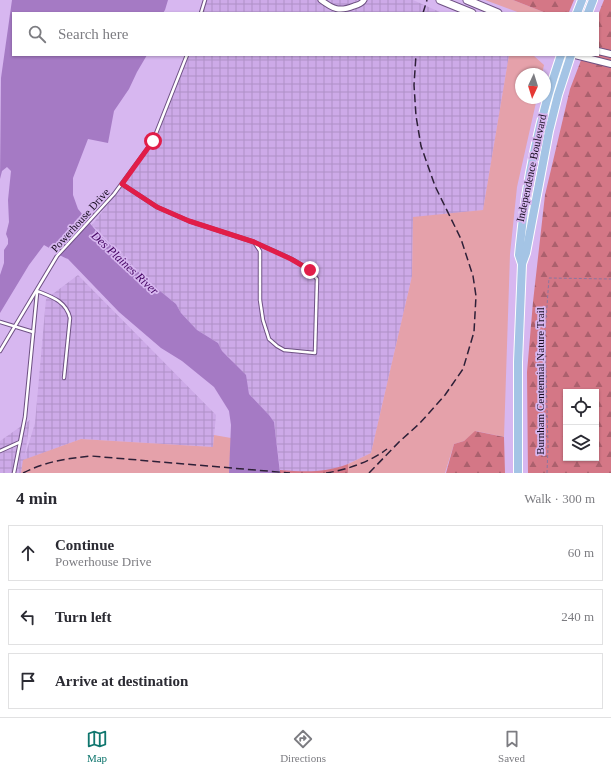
<!DOCTYPE html>
<html lang="en">
<head>
<meta charset="utf-8">
<style>
  body { margin:0; font-family:"Times New Roman",serif; background:#f7f7f7; color:#2b2b33 }
  .controls { position:absolute; right:12px; bottom:12px; display:grid; overflow:hidden; border-radius:0px; box-shadow:0 1px 3px #0004 }
  .controls button { width:36px; height:36px; display:grid; place-items:center; padding:0; border:0; border-bottom:1px solid #e1e1e2; background:#fff; color:#2b2b33; font:20px sans-serif }
  .compass { position:absolute; left:515px; top:68px; width:36px; height:36px; border-radius:50%; background:#fff; box-shadow:0 1px 3px #0004; rotate:184deg }
  .stop { position:absolute; width:12px; height:12px; margin:-9px; border:3px solid #e11d48; border-radius:50%; background:#fff }
  .stop.end { background:#e11d48; border-color:#fff; box-shadow:0 1px 4px #0008 }
  .list { margin:0; padding:0; list-style:none }
  h2 { display:flex; justify-content:space-between; align-items:center; height:52px; margin:0; padding:0 16px; font-size:17px }
  h2 small { font-size:13px; font-weight:400; color:#7c7c81 }
  .list li { display:grid; grid-template-columns:26px 1fr auto; gap:12px; align-items:center; box-sizing:border-box; height:56px; margin:0 8px 8px; padding:0 8px; border:1px solid #e1e1e2; border-radius:0px }
  .list b { display:block; font-size:15px; white-space:nowrap }
  .list p { margin:0; font-size:13px; white-space:nowrap; color:#7c7c81 }
  .list em { font-size:13px; font-style:normal; color:#7c7c81 }
  .icon { flex:none; width:22px; height:22px; fill:none; stroke:currentColor; stroke-width:2; stroke-linecap:round; stroke-linejoin:round }
  .map { position:relative; flex:none; width:611px; height:473px; overflow:hidden }
  .search { position:absolute; background:#fff; box-shadow:0 1px 3px #0004; left:12px; right:12px; top:12px; height:44px; display:flex; align-items:center; gap:10px; box-sizing:border-box; padding:0 14px; border-radius:0px; color:#7c7c81; font-size:15px }
  .sheet { height:244px; background:#fff }
  nav { display:flex; justify-content:space-around; align-items:center; box-sizing:border-box; height:56px; border-top:1px solid #e1e1e2; background:#fff; font-size:11px; color:#7c7c81 }
  nav a { display:grid; justify-items:center; gap:2px }
  nav .on { color:#0f766e }
  .map>svg:first-child { display:block }
  .industrial { fill:url(#industrial-grid) }
  .grass { fill:#e5a1aa }
  .forest { fill:url(#forest-firs); fill-rule:evenodd }
  .water { fill:#a57ac4 }
  .lines { fill:none; stroke-linecap:round; stroke-linejoin:round }
  .service-casing { stroke:#6e5183; stroke-width:4.5 }
  .minor-casing { stroke:#6e5183; stroke-width:7 }
  .tertiary-casing { stroke:#6e5183; stroke-width:8 }
  .secondary-casing { stroke:#6e5183; stroke-width:9 }
  .primary-casing { stroke:#fff; stroke-width:10 }
  .path { stroke:#8c759f; stroke-width:1; stroke-dasharray:3 2; stroke-linecap:butt }
  .service { stroke:#fff; stroke-width:2.5 }
  .minor { stroke:#fff; stroke-width:5 }
  .tertiary { stroke:#fff; stroke-width:6 }
  .secondary { stroke:#fff; stroke-width:7 }
  .primary { stroke:#a4c4e5; stroke-width:8 }
  .rail { stroke:#2e2038; stroke-width:1.5; stroke-dasharray:8 4; stroke-linecap:butt }
  .route { stroke:#e11d48; stroke-width:5 }
  .labels { text-anchor:middle; stroke-width:3.5; stroke-linejoin:round; paint-order:stroke }
  .street-label { font-size:11px; fill:#160b1e; stroke:#d7b7f0 }
  .water-label { font-size:12px; font-style:italic; fill:#430261; stroke:#d7b7f0 }
</style>
</head>
<body>
<div class="map">
<svg width="611" height="473" viewBox="0 0 611 473">
  <defs>
    <pattern id="industrial-grid" width="8" height="8" patternUnits="userSpaceOnUse"><rect width="8" height="8" fill="#cdaae8"/><path d="M0 4h8M4 0v8" fill="none" stroke="#af91c7"/></pattern>
    <pattern id="forest-firs" width="22" height="20" patternUnits="userSpaceOnUse"><rect width="22" height="20" fill="#d47786"/><path d="M5 1l3.5 6h-7zM16 11l3.5 6h-7z" fill="#ab606d"/></pattern>
  </defs>
  <rect width="100%" height="100%" fill="#d7b7f0"/>
  <g class="industrial">
    <path d="M204,0H413L442,13H200Z"/>
    <path d="M185,55H509L483,210L413,218L412,276L371,453L337,469L312,473L280,470L274,422L269,415L249,394L248,387L231,359L222,351L218,343L197,330L181,313L176,304L149,282L92,225L156,141Z"/>
    <path d="M78,275L216,415L213,447L81,439L24,460L21,473H0V441L30,420L25,456L35,423L46,299Z"/>
  </g>
  <g class="grass">
    <path d="M485,0H513L546,13L569,12L568,13H520Z"/>
    <path d="M509,55H533L544,65L542,74H521V98H537L517,187L510,254L504,437L476,431L464,441L454,444L445,473H348V464L371,453L412,276L413,217L483,210Z"/>
    <path d="M214,435L231,438L229,473H21L23,460L81,439L213,447Z"/>
  </g>
  <g class="forest">
    <path d="M513,0H574L569,12L546,13Z"/>
    <path d="M604,0H611V473H528L527,372L533,302L545,195L570,89L583,55H598V15ZM566,392H596V458H566Z"/>
    <path d="M475,431L504,437L505,473H446L454,444L464,441Z"/>
    <path d="M348,464V473H280V470C305,472 324,473 348,464Z"/>
  </g>
  <path class="water" d="M12,0H168L165,10L163,13H13V55H147L137,72L129,89L114,111L108,143L88,139L73,178V195L78,209L98,233L149,282L176,304L181,313L197,330L218,343L222,351L246,375L249,394L269,415L274,422L280,473H229L231,425L229,411L214,387L182,361L161,348L119,312L68,259C59,256 52,249 44,245L29,265L0,313V275L4,263V250L8,244V239L6,234L9,222L8,200L11,171L7,167L2,171L0,179L1,78Z"/>
  <g class="lines">
    <g class="service-casing">
      <g id="service">
        <path d="M201,13L205,0"/>
        <path d="M122,184L157,207L189,221L254,242L260,251V300L263,320L269,339L277,346L284,350L315,353L317,279C302,260 275,252 254,242"/>
        <path d="M37,291C52,297 66,301 70,318L64,378"/>
        <path d="M0,322L33,332"/>
        <path d="M0,351L57,256L114,194L153,141L187,55"/>
        <path d="M0,451L20,442"/>
        <path d="M14,473L25,417L37,293"/>
      </g>
    </g>
    <g class="minor-casing">
      <path id="minor" d="M321,0C333,9 339,12 354,6C358,5 362,4 364,0"/>
    </g>
    <g class="tertiary-casing">
      <g id="tertiary">
        <path d="M598,51L611,54"/>
        <path d="M575,55L611,64"/>
      </g>
    </g>
    <g class="secondary-casing">
      <g id="secondary">
        <path d="M440,0L472,13"/>
        <path d="M467,0L498,13"/>
      </g>
    </g>
    <g class="primary-casing">
      <g id="primary">
        <path d="M577,13L582,0"/>
        <path d="M588,13L593,0"/>
        <path d="M522,264L519,255L520,245C526,181 540,116 561,55"/>
        <path d="M518,473V362L522,264L526,253L549,131L558,95L571,55"/>
      </g>
    </g>
    <path class="path" d="M547,473L548,446L545,334L549,278L611,279"/>
    <use href="#service" class="service"/>
    <use href="#minor" class="minor"/>
    <use href="#tertiary" class="tertiary"/>
    <use href="#secondary" class="secondary"/>
    <use href="#primary" class="primary"/>
    <g class="rail">
      <path d="M423,13L427,0"/>
      <path d="M23,473C47,461 65,459 91,456L290,473"/>
      <path d="M326,473C346,470 370,462 387,449"/>
      <path d="M369,473L399,442L420,423L445,395L463,369L474,332L476,296L473,276L461,239L435,186L421,146L416,116L414,85L416,55"/>
    </g>
  </g>
  <g class="lines">
    <path class="route" d="M153,141L122,184L157,207L189,221L254,242L291,259L310,270"/>
  </g>
  <g class="labels">
    <g class="street-label">
      <text transform="translate(531 168) rotate(-78)" y="4">Independence Boulevard</text>
      <text transform="translate(80 220) rotate(-48)" y="4">Powerhouse Drive</text>
      <text transform="translate(540 381) rotate(-90)" y="4">Burnham Centennial Nature Trail</text>
    </g>
    <g class="water-label">
      <text transform="translate(125 263) rotate(43)" y="4">Des Plaines River</text>
    </g>
  </g>
</svg>
<div class="controls">
<button><svg class="icon" aria-label="locate" viewBox="0 0 24 24"><circle cx="12" cy="12" r="6"/><path d="M12 2v4M12 18v4M2 12h4M18 12h4"/></svg></button>
<button><svg class="icon" aria-label="layers" viewBox="0 0 24 24"><path d="M12 4l9 5-9 5-9-5zM3 14l9 5 9-5"/></svg></button>
</div>
<svg class="compass" viewBox="-18 -18 36 36"><path d="M0-13l5 13h-10z" fill="#e53935"/><path d="M0 13l5-13h-10z" fill="#7c7c81"/></svg>
<div class="stop" style="left:153px;top:141px"></div>
<div class="stop end" style="left:310px;top:270px"></div>
<div class="search"><svg class="icon" aria-label="search" viewBox="0 0 24 24"><circle cx="10" cy="10" r="6"/><path d="M15 15l6 6"/></svg>Search here</div>
</div>
<section class="sheet">
<h2>4 min<small>Walk · 300 m</small></h2>
<ul class="list">
<li><svg class="icon" aria-label="ahead" viewBox="0 0 24 24"><path d="M12 20V5M6 11l6-6 6 6"/></svg><div><b>Continue</b><p>Powerhouse Drive</p></div><em>60 m</em></li>
<li><svg class="icon" aria-label="left" viewBox="0 0 24 24"><path d="M17 20v-9H6M10 6l-5 5 5 5"/></svg><div><b>Turn left</b></div><em>240 m</em></li>
<li><svg class="icon" aria-label="arrive" viewBox="0 0 24 24"><path d="M6 21V4h12l-3 4 3 4H6"/></svg><div><b>Arrive at destination</b></div></li>
</ul>
</section>
<nav>
<a class="on"><svg class="icon" aria-label="map" viewBox="0 0 24 24"><path d="M3 6l6-2 6 2 6-2v14l-6 2-6-2-6 2zM9 4v14M15 6v14"/></svg>Map</a>
<a><svg class="icon" aria-label="directions" viewBox="0 0 24 24"><path d="M12 3l9 9-9 9-9-9zM9 14v-3h6M13 9l2 2-2 2"/></svg>Directions</a>
<a><svg class="icon" aria-label="saved" viewBox="0 0 24 24"><path d="M7 4h10v16l-5-4-5 4z"/></svg>Saved</a>
</nav>
</body>
</html>
